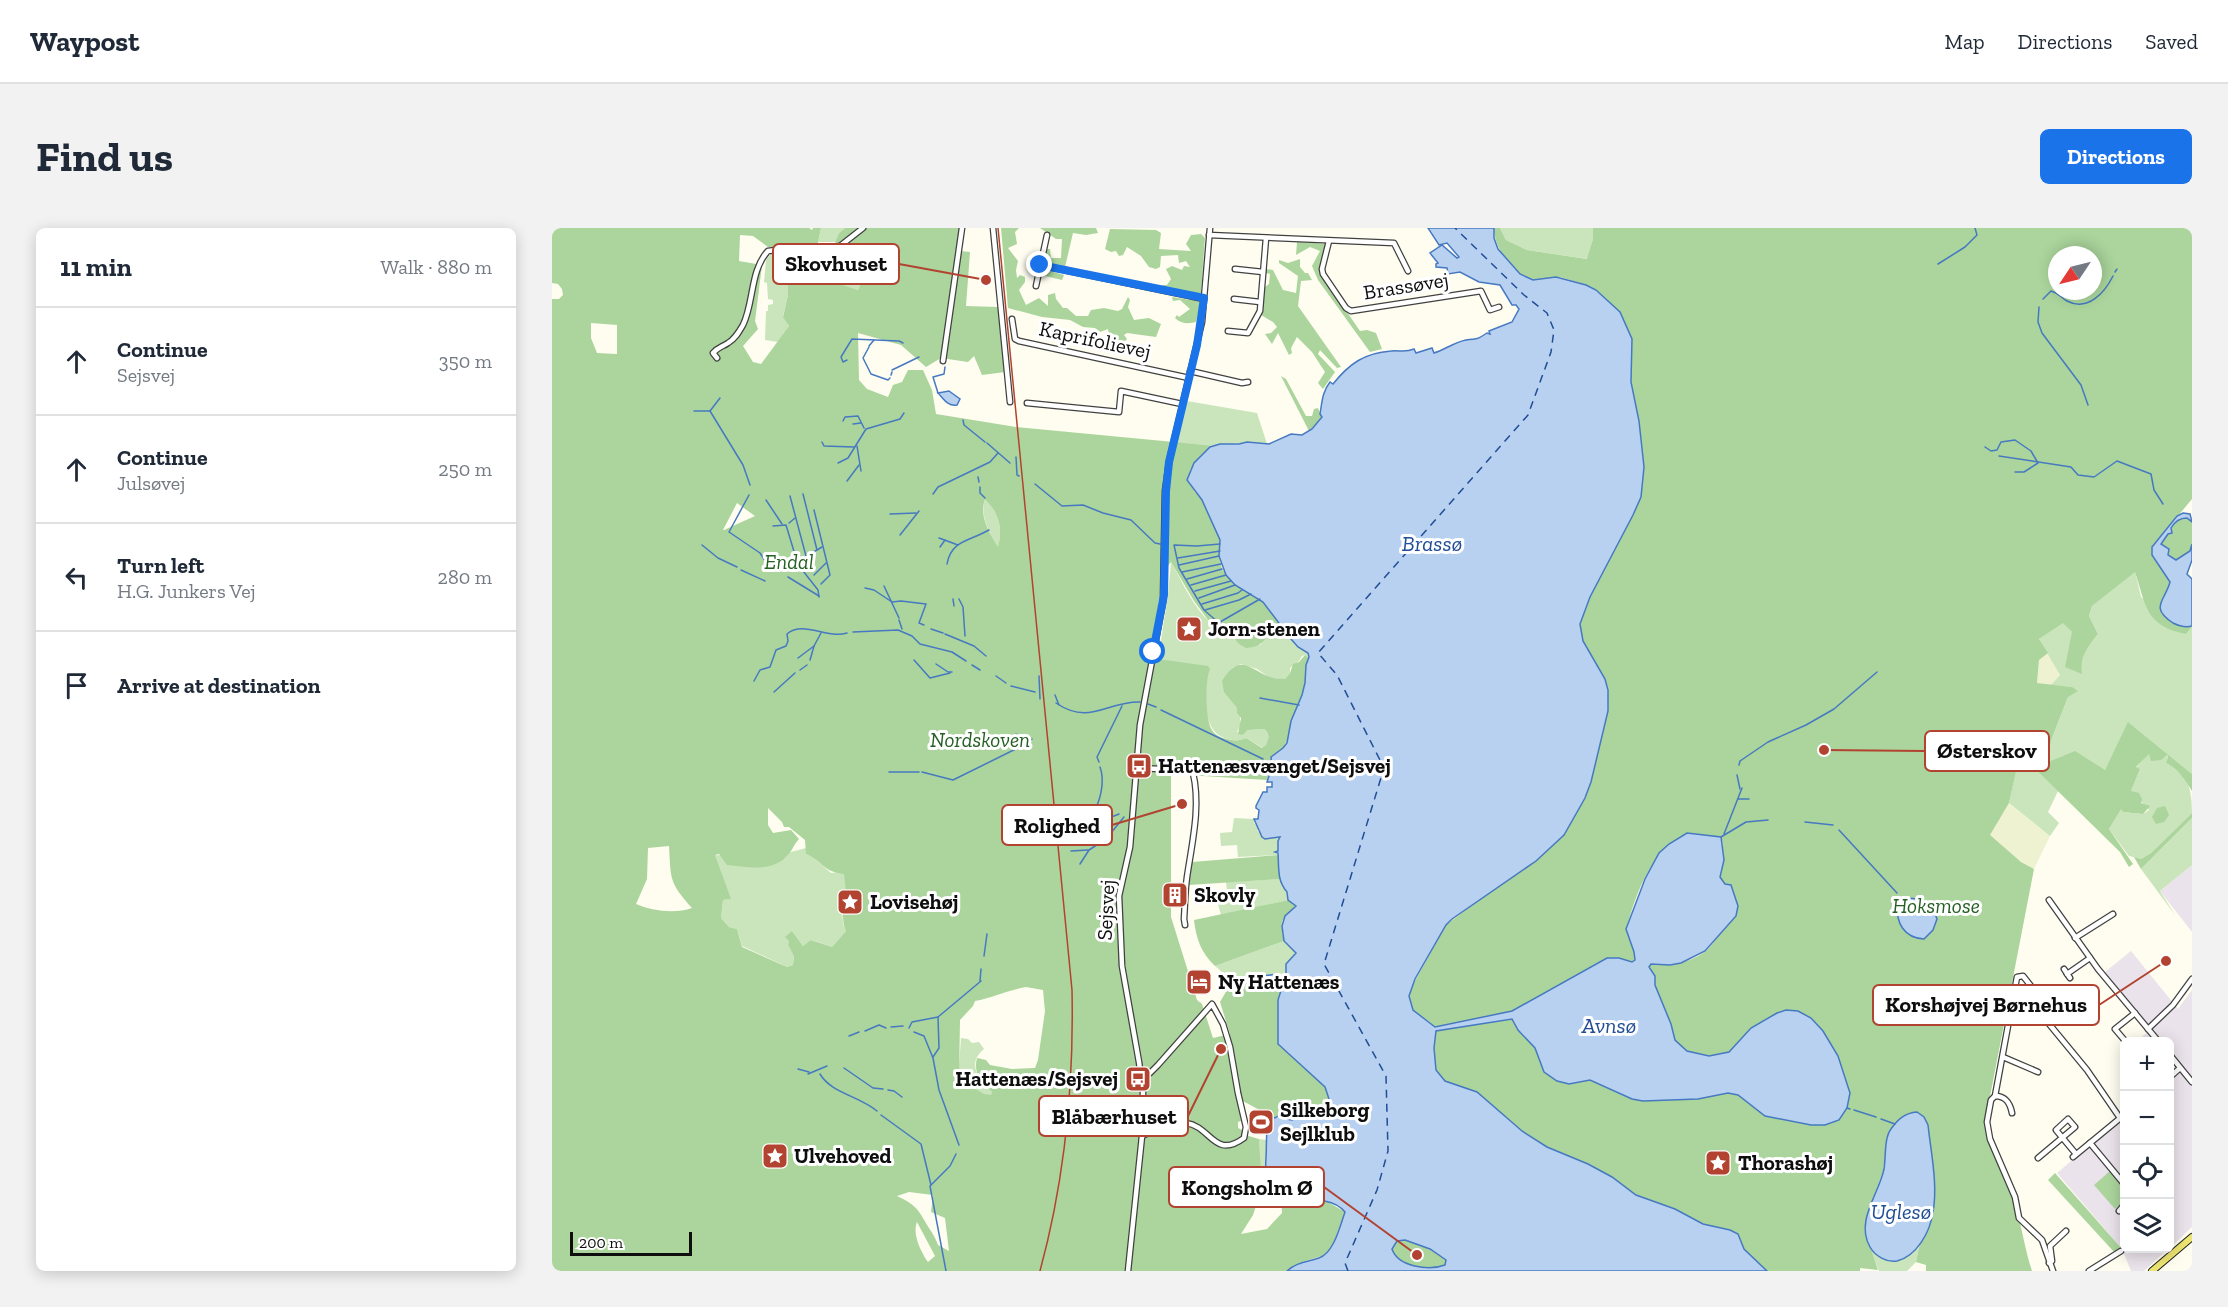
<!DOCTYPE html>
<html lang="en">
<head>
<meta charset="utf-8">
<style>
  body { margin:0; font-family:"Zilla Slab",serif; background:#f2f2f3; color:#1f2937 }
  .controls { position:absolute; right:18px; bottom:18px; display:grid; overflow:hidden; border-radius:9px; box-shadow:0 3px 15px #0003 }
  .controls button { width:54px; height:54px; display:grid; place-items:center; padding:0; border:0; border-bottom:2px solid #e0e1e3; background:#fff; color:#1f2937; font:30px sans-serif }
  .compass { position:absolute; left:1496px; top:18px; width:54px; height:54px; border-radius:50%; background:#fff; box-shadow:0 3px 15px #0003; rotate:235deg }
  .scale { position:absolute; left:18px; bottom:15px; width:122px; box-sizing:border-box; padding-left:6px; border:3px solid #0e0e0e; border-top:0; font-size:16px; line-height:21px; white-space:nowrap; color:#0e0e0e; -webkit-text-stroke:4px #fff; paint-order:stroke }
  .stop { position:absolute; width:18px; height:18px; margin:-14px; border:4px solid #1a73e8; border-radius:50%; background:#fff }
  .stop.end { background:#1a73e8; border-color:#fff; box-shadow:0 2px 6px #0008 }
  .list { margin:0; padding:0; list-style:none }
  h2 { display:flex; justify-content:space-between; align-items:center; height:78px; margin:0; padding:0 24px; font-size:26px }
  h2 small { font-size:20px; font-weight:400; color:#747a83 }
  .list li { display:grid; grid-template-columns:39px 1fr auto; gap:18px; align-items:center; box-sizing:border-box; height:108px; padding:0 24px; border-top:2px solid #e0e1e3 }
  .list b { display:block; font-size:22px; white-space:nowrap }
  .list p { margin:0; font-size:20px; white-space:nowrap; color:#747a83 }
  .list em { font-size:20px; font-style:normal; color:#747a83 }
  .icon { flex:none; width:33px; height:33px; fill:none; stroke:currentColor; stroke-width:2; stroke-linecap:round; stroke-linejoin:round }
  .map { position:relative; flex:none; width:1640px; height:1043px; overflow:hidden; border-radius:9px }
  header { display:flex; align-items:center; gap:36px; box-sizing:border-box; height:84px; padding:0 30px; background:#fff; border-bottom:2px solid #e0e1e3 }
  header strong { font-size:28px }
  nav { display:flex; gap:33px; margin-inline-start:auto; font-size:21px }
  .intro { display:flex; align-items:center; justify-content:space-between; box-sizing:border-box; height:144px; padding:0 36px }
  h1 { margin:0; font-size:42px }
  .button { padding:15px 27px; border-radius:9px; background:#1a73e8; color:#fff; font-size:21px; font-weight:700 }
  main { display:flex; gap:36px; padding:0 36px }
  aside { flex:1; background:#fff; border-radius:9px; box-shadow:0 3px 15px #0003 }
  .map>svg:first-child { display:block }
  .industrial { fill:#ebe3eb }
  .farmland { fill:#eef2d1 }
  .green { fill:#cae5bc }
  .forest { fill:#abd59c; fill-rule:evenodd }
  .water { fill:#b8d1f1; stroke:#4679c1; stroke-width:1.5; fill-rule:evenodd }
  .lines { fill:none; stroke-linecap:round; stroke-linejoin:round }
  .stream { stroke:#4679c1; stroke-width:1.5 }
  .canal { stroke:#b8d1f1; stroke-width:4.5 }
  .ferry { stroke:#214d95; stroke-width:1.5; stroke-dasharray:8 6; stroke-linecap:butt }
  .minor-casing { stroke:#414141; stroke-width:7 }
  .major-casing { stroke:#1f1f1f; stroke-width:8 }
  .minor { stroke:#fff; stroke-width:4.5 }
  .major { stroke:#ede571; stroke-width:6 }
  .rail { stroke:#b24331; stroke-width:1.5 }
  .route { stroke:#1a73e8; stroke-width:8 }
  .labels { text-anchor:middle; stroke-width:6; stroke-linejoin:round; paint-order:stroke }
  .street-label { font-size:21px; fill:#0e0e0e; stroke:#fff }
  .park-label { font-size:21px; font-style:italic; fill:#256023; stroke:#fff }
  .poi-label { font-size:21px; font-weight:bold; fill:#0e0e0e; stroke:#fff; text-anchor:start }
  .water-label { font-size:22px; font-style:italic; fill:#214d95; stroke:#fff }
  .leader { fill:none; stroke:#b24331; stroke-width:2 }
  .callout-dot { fill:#b24331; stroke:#fff; stroke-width:2 }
  .callout { fill:#fff; stroke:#b24331; stroke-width:2 }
  .callout-label { font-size:22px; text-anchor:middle; font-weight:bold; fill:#0e0e0e }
</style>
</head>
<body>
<header>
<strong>Waypost</strong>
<nav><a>Map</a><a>Directions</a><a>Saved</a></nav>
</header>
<div class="intro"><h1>Find us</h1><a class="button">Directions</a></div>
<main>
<aside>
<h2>11 min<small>Walk · 880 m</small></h2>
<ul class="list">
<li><svg class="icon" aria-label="ahead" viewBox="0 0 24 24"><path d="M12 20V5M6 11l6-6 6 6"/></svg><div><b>Continue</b><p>Sejsvej</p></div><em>350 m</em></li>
<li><svg class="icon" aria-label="ahead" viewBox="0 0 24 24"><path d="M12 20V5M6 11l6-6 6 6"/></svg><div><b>Continue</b><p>Julsøvej</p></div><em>250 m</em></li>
<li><svg class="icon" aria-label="left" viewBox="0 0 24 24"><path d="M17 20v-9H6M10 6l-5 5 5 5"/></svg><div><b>Turn left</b><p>H.G. Junkers Vej</p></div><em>280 m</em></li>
<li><svg class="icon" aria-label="arrive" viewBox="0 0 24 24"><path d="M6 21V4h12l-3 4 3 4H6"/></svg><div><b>Arrive at destination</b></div></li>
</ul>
</aside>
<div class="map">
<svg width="1640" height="1043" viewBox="0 0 1640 1043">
  <rect width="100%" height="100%" fill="#fefdf0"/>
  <g class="industrial">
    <path d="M1640,637V704L1608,663Z"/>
    <path d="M1579,723L1626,781L1640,762V999L1618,1020V814L1584,813L1600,801L1553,744Z"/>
    <path d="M1572,888V1020L1616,1021L1592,1043H1579L1570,1021L1505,945Z"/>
  </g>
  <g class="farmland">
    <path d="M1496,425L1508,447L1499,457L1485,455L1487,432Z"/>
    <path d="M1457,575L1498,608L1482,641L1469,634L1437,607Z"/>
  </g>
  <g class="green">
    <path d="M269,0H293L287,5L283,14H266Z"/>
    <path d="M948,0H1041V11L1036,31L975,22L954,12Z"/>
    <path d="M254,22H287L291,28L290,35L305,47L309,55L306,62L236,42V67L231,88L237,98L226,114L213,112L214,83H216V77L221,76V72L216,71L215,55L212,54L214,32L220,24Z"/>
    <path d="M635,173L705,185L715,216C697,213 681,216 663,217C651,218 637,215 624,215Z"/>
    <path d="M433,270C447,285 451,300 446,320C437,302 428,291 433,270Z"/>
    <path d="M619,334C630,353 641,379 658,394C666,401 675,401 681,411L708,417L720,404L723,397L727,395L746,419L756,425L757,430L753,427L750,428L747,433L738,440V445L733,451L718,450L705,441L689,436L680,440L672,462L685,480V485L688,488V498L685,504L691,507L696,502L712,501C718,506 718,515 711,520L694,510C687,513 683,513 676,511C650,506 652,467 656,446L606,431L616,367Z"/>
    <path d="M1583,343L1589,369L1634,406L1640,399V546L1577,495L1553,542L1494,536L1500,510L1520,459L1499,457L1508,447L1487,411L1511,394L1520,404L1528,436L1531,425L1546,406L1537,388L1540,378Z"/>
    <path d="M1468,525L1506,563L1496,584L1507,595L1498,608L1457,575Z"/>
    <path d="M1597,525L1614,527L1616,529L1614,535C1637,546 1640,562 1640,585L1599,625L1589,631L1577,628L1557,601L1569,580L1571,584L1591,586L1597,582L1579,563L1588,541L1584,540Z"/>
    <path d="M682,590L702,591V595L708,601L705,602L713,611L728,609L726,613V624H723L727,627L686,629L685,617L669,618L668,605L680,604Z"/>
    <path d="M1640,590V637L1608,663L1623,687L1589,641Z"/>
    <path d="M254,620V626L261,629L279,645L340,638L288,672C293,682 288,693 294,703L280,719L260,712L251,718L240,703L236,717L242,727L241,737L235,739L190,718L185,701L177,699L169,690L171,672L178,671L163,627L233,630L239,624Z"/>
    <path d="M728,651L730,659L735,664L737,672L669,687L663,666L675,664L674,654Z"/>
    <path d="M732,713L744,725L734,738V747L730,758L675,762L670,744L663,738Z"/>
    <path d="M409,810L416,811L420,815L427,814L432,821C414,835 427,852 440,864L439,868L432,867L406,851Z"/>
    <path d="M707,911L715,912L713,947L717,963L729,970V980L709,963Z"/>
    <path d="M1367,1019L1364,1034L1355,1043H1327L1318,1020L1328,1030L1359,1027Z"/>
  </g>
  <g class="forest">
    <path d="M0,0H257L260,2L261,0H269L265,19H216L201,8L188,7L187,33L210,37L203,93L206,101L191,118L201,134L209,136L237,98L231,89L236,67V42L250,44L306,62L309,55L306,47L290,35L291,28L283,14L287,5L293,0H410L408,23L418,24L414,78L446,79L453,144L430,147L422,128L416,134L389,130L374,139L349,117L306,105L307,152L315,161L336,169L341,157L350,154L356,142H371L380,162L384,186L464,199L664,218L657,220L654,225L649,227L638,242L642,263L650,272L668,312L667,329L670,341L679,353L711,374L727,395C713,401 720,418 694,420L687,416L677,404L659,396L642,373L619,334L611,344L599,428L606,431L656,438L658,441C653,452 653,492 660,502C663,507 669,510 675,511C682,513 687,513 694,510L710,520L714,517C717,511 718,506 712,501L696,502L691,507L686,506L689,490L685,485V480L672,464L670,453C688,424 697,441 718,449C722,451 729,450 733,451L738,445L741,436L747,434L753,427L757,430L754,437L753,455L750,467L739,493L737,509L731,520L719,529L720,539L715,552L619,546V689L645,772L650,776L661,810L678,806L668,774L675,762L730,758L726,772V816L773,859L777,871L773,876L738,892L731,887L723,890L685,870L689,893L686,894V900L690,902V906L707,911L710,960L701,987L689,1006L715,1001L730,985L729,970L746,974H776L793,984L781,1016L773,1027L747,1035L735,1043H0V71H7L11,67L10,61L6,56L0,55ZM39,95L65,97V126L45,125L39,110ZM433,271C447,285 451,300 446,319C437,304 427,289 433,271ZM185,275L203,288L172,302H171ZM216,580L230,594L232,599H237L253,612L254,626C271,633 271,644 292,646L294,664L288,672C293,682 289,693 294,703L280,719L259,712L251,718L240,703L233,709L237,713L236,717L242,728L241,737L235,739L190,719L185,701L177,699L169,690L171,672L179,671L163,627L167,626L175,637C196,639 221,645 237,626C241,621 242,616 247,611L239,602L221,605L216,597ZM117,618C119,652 117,654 140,680C123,686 100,683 84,676L95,651L96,620ZM474,759L491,762L493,783L486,832L483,840L460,841L438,837L434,832L425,830C421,845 429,854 440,864L439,867L432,866L407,851L408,792L421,778L423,773C440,770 456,762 474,759ZM357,964L381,967L379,984L393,990L397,1023L386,1017C384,1011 382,1008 379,1003C366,983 368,979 345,968ZM365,994L383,1028L376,1034C369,1024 360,1006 365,994Z"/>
    <path d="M449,0H467L463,4L465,16L456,20L466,33L464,42L465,50L468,47L473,49V54L467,62L474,77L487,70L496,78V67L503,65L504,71L511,80H515L524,88H536L539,82L552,80L566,83L570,81L576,69L578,72L576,79L582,92L597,90L609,96L604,109L575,105L572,107L575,111L572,114L560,111L557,108L556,101L548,104L543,100L531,99L518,92L490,89L456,80Z"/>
    <path d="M488,0H544L546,5L534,7L521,5L513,39H504L491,36L495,21H498L499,30H509L510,11H504Z"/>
    <path d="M942,0H948L954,12L975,22L1035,31L1041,11V0H1640V271L1600,319V327L1619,354L1609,373L1634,399H1640L1634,406C1593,398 1594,377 1583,344L1540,378L1537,388L1546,406C1536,419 1527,428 1530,446L1513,439L1520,404L1511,395L1487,411L1496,425L1487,432L1485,455L1520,459L1526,463L1516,469L1500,510L1494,535L1523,523L1553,542L1576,494L1640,546V563C1633,552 1627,541 1614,535L1616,529L1615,527L1609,532L1599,533L1597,526L1584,539L1588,541L1579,563L1587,565L1590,571L1589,575L1598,578L1591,586L1571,584L1569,581L1557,601L1581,636L1577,639L1568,624L1468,526L1457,575L1438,607L1469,634L1482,641L1435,884C1433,919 1450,938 1461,969C1469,993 1472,1019 1480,1043H1374V1037L1364,1034L1367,1019L1381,985L1337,902L1331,943L1316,984L1313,1003L1326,1042L1308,1040V1043H1215L1192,1021L1178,1002L1151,996L1123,981L1084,967L1060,949L1036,936L995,919L970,903L925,864L893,853L884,842L882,820L884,803L878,794L861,782L857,773L858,762L894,697L1012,607L1033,570L1039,554L1056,483V462L1053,451L1031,413L1028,396L1038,369L1081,287L1089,268L1092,239L1087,193L1079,154V134L1034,57C1025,55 1015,50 1006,49C999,49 991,53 983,52C963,50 941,19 942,0ZM1505,27H1541V63H1505ZM1141,607L1170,612L1172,632L1167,648L1173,656H1177C1173,673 1171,692 1165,708C1154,733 1123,738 1099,736L1097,739L1103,748V757L1119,796L1123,812L1135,823L1157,828L1177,824L1199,800L1296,873L1295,880L1273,897H1259L1213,888L1186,867L1176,865L1146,871L1091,873L1080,871L1038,852L1017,856L992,844C989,836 987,827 983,820C975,807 961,801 960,783L1032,745L1046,735L1067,730L1080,734L1083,732L1082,724L1074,701C1085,664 1100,616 1141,607Z"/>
    <path d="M558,1L604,2L609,5L607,21L639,23L634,16L639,7L649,6L653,10L649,65L645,67L610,61V57H615L619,51L614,41L620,38L630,42L632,38L638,39L634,33L627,35L626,27L609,28L608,39L604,41L597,39L589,28L575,19L571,27L567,28L564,23L559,24L553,21Z"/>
    <path d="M745,14L776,16L768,45L808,103L815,102L824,105L830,121L818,124L766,52L760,38L768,23L758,19L744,27Z"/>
    <path d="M748,31V39L753,45H756L760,52L749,53L746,78L789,139L785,140L768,122L766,126L783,144L771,161L766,155L773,144L760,124L745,109L739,120L740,125L737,127L726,105L720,116L713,106L719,105L725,99L721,94L709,87L713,59L717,56L718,46L714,45V41L721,42L731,62L744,65L746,48L727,35V32L736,35Z"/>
    <path d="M491,41L512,47L510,52L489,47L488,43Z"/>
    <path d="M620,69L638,72L644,71L649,73L644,94C637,96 629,96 623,90L625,87L627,89L638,81L628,72L621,73Z"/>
    <path d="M729,148L734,151L754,188H760L762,181L766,180L770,190L757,203Z"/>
    <path d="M1629,290H1635L1640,294V316L1638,323L1624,332L1619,330L1609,316L1621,296Z"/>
    <path d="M1613,578L1617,587L1612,594L1604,596L1600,589L1605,580Z"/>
    <path d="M1640,585V590L1589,641L1582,629L1589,631L1599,625Z"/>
    <path d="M727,627L728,651L637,657L640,634Z"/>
    <path d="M737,672L744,678C730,695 727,687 732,713L663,738C649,725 644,710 642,692Z"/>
    <path d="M1558,943L1572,960V973L1563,981L1542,957Z"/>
    <path d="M1503,945L1570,1021L1563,1025L1496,952Z"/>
    <path d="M853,1012L878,1021L894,1032L893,1037C877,1043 846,1039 840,1021L845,1013Z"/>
  </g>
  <g class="water">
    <path d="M876,0H942V10L946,21L968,46L981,52L1004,49L1034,57L1044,62L1068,84L1080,111L1079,154L1087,193L1092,239L1089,269L1081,287L1038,369L1028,396L1031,413L1053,451L1056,462V483L1039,554L1033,570L1012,607L984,633L900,691L894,697L863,751L857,768L861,782L883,799L960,783L1055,730H1067L1080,734L1083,732L1082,724L1074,701L1093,651L1107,625L1117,616L1135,605L1169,609L1172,632L1168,649L1173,656L1179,657L1186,678L1184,688L1153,723L1129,735L1118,737L1099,736L1097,739L1103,748V757L1119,796L1123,812L1135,823L1157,828L1177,824L1199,800L1225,785L1234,782L1246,783L1259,790L1271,803L1286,828L1298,865L1295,880L1287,892L1273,897H1259L1213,888L1186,867L1176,865L1146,871L1091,873L1080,871L1038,852L1017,856L1005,853L992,844L983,820L966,802L960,791L884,803L882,820L884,842L893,853L925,864L970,903L995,919L1036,936L1060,949L1084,967L1123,981L1151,996L1178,1002L1186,1006L1192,1021L1215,1043H735C745,1034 755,1034 767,1030C782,1025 788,998 793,984C765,952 709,1005 714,929C715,916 713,900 718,888L723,890L729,886L734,891L740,892L773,876L777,871L773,859L726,816V772L734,747V736L744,725L732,713L730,698L733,688L744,678L736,672L735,664C725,653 727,640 726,625L723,624L726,623V613L728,609L713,611L710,609L702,591H706L707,582L704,580V578L711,564H715V559H720V554H715L720,539L719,529L731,520L735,515L739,493L750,467L753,455L754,437L757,429L756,425L746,419L739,411L711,374L683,357L674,347L667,328L668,312L650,272L635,252L642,235L658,219L668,216H687L695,214L717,216L739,206L750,207L760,201L770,189L768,186C770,175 770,164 778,154L781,156C797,136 812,125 839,123C848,122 853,125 862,121L864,125L880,120L882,125C892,122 903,114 914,112C925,110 923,113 935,105L938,106L937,103L960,94L967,81L964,77H960L948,57L927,54L908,44L896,46L895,40L884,39V36L886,35L878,25L890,17L905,30L907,29L895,15L887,17ZM853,1012L878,1021L894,1032L893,1037C877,1043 846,1039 840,1021L845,1013Z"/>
    <path d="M397,163L408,171L405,177C396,179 391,170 386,165Z"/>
    <path d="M1631,285L1638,286L1640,294L1635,290C1628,290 1623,293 1619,300L1620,305L1616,306L1609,316L1617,321L1616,327L1624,332L1638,323L1640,316V332L1635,346L1640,351V398C1633,400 1627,398 1621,395C1597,379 1613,373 1618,354L1600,327V319L1625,288Z"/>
    <path d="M1354,670C1373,671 1379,672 1385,691L1381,702L1372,711C1352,710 1344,695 1345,676Z"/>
    <path d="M725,746L726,754L716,755L714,758L708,759L703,757V749Z"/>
    <path d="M1365,884L1372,889L1376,897C1379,925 1386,957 1381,984C1378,1004 1365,1028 1345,1033C1335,1035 1323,1028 1318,1019C1303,993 1327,966 1332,941C1334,929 1332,910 1339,901C1346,891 1353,885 1365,884Z"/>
  </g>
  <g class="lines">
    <g class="stream">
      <path d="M1386,36L1413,19L1425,7L1423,0"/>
      <path d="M1563,44L1565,41"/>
      <path d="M1491,71L1499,63C1507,65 1509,70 1515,73C1536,84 1553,64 1561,48"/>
      <path d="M1487,79L1486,94L1490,105L1529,157L1536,177"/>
      <path d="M317,118L322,112"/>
      <path d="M317,119L311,130L319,146L336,152L338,150"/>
      <path d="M295,132L291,134L289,129L300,111L347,113L351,115"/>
      <path d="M340,142L367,129"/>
      <path d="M339,147L340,144"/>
      <path d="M386,165L381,149L392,146L393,139"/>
      <path d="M142,183H158"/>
      <path d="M158,183L191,237L198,257"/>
      <path d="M158,183L168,170"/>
      <path d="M411,192L412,197L433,214"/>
      <path d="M291,193L293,189L306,188L312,200"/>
      <path d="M301,196L309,195"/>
      <path d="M270,214L272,218L302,219"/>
      <path d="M435,215L458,235"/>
      <path d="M305,218L309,243"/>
      <path d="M1433,219L1439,223L1445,222L1449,214L1463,212L1479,223L1486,235L1472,244H1463"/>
      <path d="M1447,228L1519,239L1526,247L1542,249L1565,233L1599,246L1602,262L1611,276"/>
      <path d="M464,229L465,247L467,248"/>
      <path d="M286,235L296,230L314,201L348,191L352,185"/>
      <path d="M426,249L427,254"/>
      <path d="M295,253L307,237"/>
      <path d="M483,256L510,278L531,277L551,285L579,292L603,315L608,316"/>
      <path d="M428,259V265L433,270"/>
      <path d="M251,266L265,322"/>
      <path d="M381,266L386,259L438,234L446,225"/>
      <path d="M197,267L177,304L208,325L217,339L225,343"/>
      <path d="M238,268L254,328"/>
      <path d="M214,272L230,296"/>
      <path d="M262,282L278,347L269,356"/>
      <path d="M338,286L364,285"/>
      <path d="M237,295L243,290"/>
      <path d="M221,298L234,297L244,330"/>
      <path d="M348,307L367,283"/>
      <path d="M387,310L406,317"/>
      <path d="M668,316L645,318L622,317L627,340L652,382L667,395L683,404"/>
      <path d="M150,317L166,330L185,339"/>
      <path d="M388,319L393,312"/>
      <path d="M626,330L668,323"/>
      <path d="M248,332L270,319"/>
      <path d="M244,334L266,362L267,369"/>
      <path d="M395,336C399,312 418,313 437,302"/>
      <path d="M627,337L667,328"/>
      <path d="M189,342L213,353"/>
      <path d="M630,344L669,336"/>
      <path d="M262,347L274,335"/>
      <path d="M236,349L267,368"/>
      <path d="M635,351L670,341"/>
      <path d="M639,357L674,347"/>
      <path d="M332,358L347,390"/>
      <path d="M313,360L322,362L340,374L349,373L374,376L367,395L372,397"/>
      <path d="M643,363L679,353"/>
      <path d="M647,370L683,357"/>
      <path d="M401,371L402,378"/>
      <path d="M407,371L411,379L413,408"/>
      <path d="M650,376L686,365L690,362"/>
      <path d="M653,382L687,372L699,366"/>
      <path d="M347,392L350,401"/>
      <path d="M668,394L708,371"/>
      <path d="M379,401L391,405"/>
      <path d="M301,404L346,402L360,408L368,416L400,424L414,433"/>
      <path d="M393,406L422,418L434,428"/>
      <path d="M246,430L262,418L269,405"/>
      <path d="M258,432L262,418"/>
      <path d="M362,432L378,450L398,445"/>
      <path d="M384,436L396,444H400"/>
      <path d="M420,437L428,442"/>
      <path d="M248,442L255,437"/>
      <path d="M444,448L454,455"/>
      <path d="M487,448L488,471"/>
      <path d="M202,453L208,442L218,439L224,422L234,418L236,413L235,406C251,392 275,411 295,405"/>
      <path d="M459,458L483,464"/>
      <path d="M222,464L243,445"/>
      <path d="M503,467L507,477"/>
      <path d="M708,470L747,477"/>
      <path d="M504,475C538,498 555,473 588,474"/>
      <path d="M596,476L604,479"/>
      <path d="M609,482L711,531"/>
      <path d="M464,506L473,516"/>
      <path d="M476,514L480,511"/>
      <path d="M714,533L720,536"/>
      <path d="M547,534L545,529L570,478"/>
      <path d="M1187,537L1188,533L1216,514L1254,497L1282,481L1325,444"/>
      <path d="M337,544H367"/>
      <path d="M370,544L401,552L474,516"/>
      <path d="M1185,547L1188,561"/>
      <path d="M1186,571H1197"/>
      <path d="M1253,594L1281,597"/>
      <path d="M523,602C537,593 551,593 567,586"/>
      <path d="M1287,602L1345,665"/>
      <path d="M1172,606L1190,560"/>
      <path d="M1169,609L1194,594L1216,592"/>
      <path d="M517,616C522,593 525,601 539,586C549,576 553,552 548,539"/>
      <path d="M519,623L536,622"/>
      <path d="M528,636L537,622L554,611L572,589"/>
      <path d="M432,728L435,706"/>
      <path d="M428,753L429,741"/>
      <path d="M339,799L351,798"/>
      <path d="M357,800L360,794L386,789L429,753"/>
      <path d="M313,803L327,797L334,800"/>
      <path d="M362,804L372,808L381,830L387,862L407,917"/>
      <path d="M297,808L307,804"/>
      <path d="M381,829L387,820L386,789"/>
      <path d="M292,840L321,860L331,861"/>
      <path d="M246,841L257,844"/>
      <path d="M256,846L275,838"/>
      <path d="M268,846C279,865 307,868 325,883"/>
      <path d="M336,862L342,863L350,869"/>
      <path d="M1295,880L1298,881"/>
      <path d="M1302,882L1324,889"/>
      <path d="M329,887L369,916L379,957"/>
      <path d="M1329,891L1343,896"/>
      <path d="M394,1043L378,958L398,938L404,926"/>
    </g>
    <path class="canal" d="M726,750L732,752"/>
    <path class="ferry" d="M796,1043L793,1035L825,962L836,923L834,848L772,736L832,540L785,447L766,425L976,187L999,124L1002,102L995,85L972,67L903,0"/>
    <g class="minor-casing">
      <g id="minor">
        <path d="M441,0L458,174"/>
        <path d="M657,7L842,15L856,43"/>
        <path d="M777,13L770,41L771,46L794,80L799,83L929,63L938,82L947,79"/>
        <path d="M488,37L652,71"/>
        <path d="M683,41L711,44"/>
        <path d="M484,58L495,7"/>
        <path d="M682,71L708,74"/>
        <path d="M460,91L463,111L467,113L637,150"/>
        <path d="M676,103L696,105L708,83L714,10"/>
        <path d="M165,130L161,125C166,119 170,119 176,115C183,111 187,104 191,97C202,75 198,42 216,23L240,20L283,19L288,18L311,0"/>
        <path d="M391,133L410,0"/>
        <path d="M638,143L690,155L696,154"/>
        <path d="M475,175L567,184L569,163L630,176"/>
        <path d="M584,540L632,542L641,545C649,578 640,615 635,649C633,663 633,677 632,691L633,697"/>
        <path d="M1497,672L1546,741L1607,814"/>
        <path d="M1523,710L1561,686"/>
        <path d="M1512,741L1518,750"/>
        <path d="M1515,746L1538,730"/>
        <path d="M1493,791L1535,842L1568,890"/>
        <path d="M1596,801L1621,777L1640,751"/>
        <path d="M1574,814L1563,801L1583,785"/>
        <path d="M1618,827L1640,854"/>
        <path d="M1451,829L1486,844"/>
        <path d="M589,849L598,845L606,837L660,776L671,796L678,819L686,865L694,899L692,910C662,932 659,898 634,895C618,893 604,902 590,908"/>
        <path d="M1618,849L1628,840"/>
        <path d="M1443,868L1465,749L1471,748L1483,763"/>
        <path d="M1460,885C1458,875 1454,868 1443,868L1439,872L1435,894L1438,911L1463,969L1467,990L1490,1012L1501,1043"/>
        <path d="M1538,915L1572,956"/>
        <path d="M1521,929L1572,887"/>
        <path d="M1486,930L1523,899L1516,891L1504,902L1524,926"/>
        <path d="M1567,983L1572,977"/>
        <path d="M1497,1035L1500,1033L1498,1018L1514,1003"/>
        <path d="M576,1043L590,908L591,864L587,834L570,738L567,668L578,619L588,497L611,374L613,263L617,234L650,94L658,0"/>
        <path d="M1537,1043L1569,1023"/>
      </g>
    </g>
    <g class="major-casing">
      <path id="major" d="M1600,1043L1640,1009"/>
    </g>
    <use href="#minor" class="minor"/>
    <use href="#major" class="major"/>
    <path class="rail" d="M446,0L520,762C522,857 513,951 488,1043"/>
  </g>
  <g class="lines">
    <path class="route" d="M488,37L652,70L645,117L617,234L614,263L612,367L601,424"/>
  </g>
  <defs>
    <g id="sight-square" transform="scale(1.35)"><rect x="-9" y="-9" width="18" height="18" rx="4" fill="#b24331" stroke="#fff"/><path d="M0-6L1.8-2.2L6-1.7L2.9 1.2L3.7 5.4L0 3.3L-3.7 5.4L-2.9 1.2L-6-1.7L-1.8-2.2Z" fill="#fff"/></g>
    <g id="bus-square" transform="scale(1.35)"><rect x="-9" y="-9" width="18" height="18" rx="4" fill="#b24331" stroke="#fff"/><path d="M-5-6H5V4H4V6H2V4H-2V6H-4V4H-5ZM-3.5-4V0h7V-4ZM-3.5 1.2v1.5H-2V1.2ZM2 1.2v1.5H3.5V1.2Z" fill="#fff"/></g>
    <g id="building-square" transform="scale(1.35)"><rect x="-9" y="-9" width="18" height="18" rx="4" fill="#b24331" stroke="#fff"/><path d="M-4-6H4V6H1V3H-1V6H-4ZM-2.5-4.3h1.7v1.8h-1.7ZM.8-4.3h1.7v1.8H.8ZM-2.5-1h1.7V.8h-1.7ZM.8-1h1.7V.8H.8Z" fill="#fff"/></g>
    <g id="hotel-square" transform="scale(1.35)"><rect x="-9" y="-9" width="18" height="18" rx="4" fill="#b24331" stroke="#fff"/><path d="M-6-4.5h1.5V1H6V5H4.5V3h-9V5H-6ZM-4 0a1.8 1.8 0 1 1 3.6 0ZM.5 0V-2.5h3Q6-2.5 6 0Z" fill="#fff"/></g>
    <g id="stadium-square" transform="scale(1.35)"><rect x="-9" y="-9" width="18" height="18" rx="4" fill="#b24331" stroke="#fff"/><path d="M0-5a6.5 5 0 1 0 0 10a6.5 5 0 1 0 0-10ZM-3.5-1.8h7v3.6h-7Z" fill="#fff"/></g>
  </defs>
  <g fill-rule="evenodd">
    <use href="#sight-square" x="637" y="401"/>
    <use href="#bus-square" x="587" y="538"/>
    <use href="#building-square" x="623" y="667"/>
    <use href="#sight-square" x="298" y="674"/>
    <use href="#hotel-square" x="647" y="754"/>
    <use href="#bus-square" x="586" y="851"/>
    <use href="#stadium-square" x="709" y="894"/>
    <use href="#sight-square" x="223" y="928"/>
    <use href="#sight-square" x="1166" y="935"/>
  </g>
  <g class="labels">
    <g class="street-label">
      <text transform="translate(854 58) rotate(-9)" y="7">Brassøvej</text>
      <text transform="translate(543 112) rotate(12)" y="7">Kaprifolievej</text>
      <text transform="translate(554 682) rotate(-87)" y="7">Sejsvej</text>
    </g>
    <g class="park-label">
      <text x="237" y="341">Endal</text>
      <text x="428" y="519">Nordskoven</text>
      <text x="1384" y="685">Hoksmose</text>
    </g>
    <g class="poi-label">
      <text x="656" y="408">Jorn-stenen</text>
      <text x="606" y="545">Hattenæsvænget/Sejsvej</text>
      <text x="642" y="674">Skovly</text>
      <text x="318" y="681">Lovisehøj</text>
      <text x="666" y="761">Ny Hattenæs</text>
      <text x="566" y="858" text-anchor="end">Hattenæs/Sejsvej</text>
      <text x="728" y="889">Silkeborg<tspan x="728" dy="24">Sejlklub</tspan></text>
      <text x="242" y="935">Ulvehoved</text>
      <text x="1186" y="942">Thorashøj</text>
    </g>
    <g class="water-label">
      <text x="880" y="323">Brassø</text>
      <text x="1057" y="805">Avnsø</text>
      <text x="1349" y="991">Uglesø</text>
    </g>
  </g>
  <path class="leader" d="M434 52L347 36M1272 522L1373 523M630 576L560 597M1614 733L1547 777M669 821L636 888M865 1027L772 959"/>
  <g class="callout-dot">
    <circle cx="434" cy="52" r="6"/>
    <circle cx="1272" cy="522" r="6"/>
    <circle cx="630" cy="576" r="6"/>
    <circle cx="1614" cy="733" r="6"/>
    <circle cx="669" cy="821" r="6"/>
    <circle cx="865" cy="1027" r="6"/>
  </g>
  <g class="callout">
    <rect x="221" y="16" width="126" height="40" rx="6"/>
    <rect x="1373" y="503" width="124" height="40" rx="6"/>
    <rect x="450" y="577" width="110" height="40" rx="6"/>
    <rect x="1321" y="757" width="226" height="40" rx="6"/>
    <rect x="487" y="868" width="149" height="40" rx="6"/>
    <rect x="617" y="939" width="155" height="40" rx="6"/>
  </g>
  <g class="callout-label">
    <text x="284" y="43">Skovhuset</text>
    <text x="1435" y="530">Østerskov</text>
    <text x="505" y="605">Rolighed</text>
    <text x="1434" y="784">Korshøjvej Børnehus</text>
    <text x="562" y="896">Blåbærhuset</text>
    <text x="695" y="967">Kongsholm Ø</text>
  </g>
</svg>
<div class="controls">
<button>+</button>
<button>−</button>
<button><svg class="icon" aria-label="locate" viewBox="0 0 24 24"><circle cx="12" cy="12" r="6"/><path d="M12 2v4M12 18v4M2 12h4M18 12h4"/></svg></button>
<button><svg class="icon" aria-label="layers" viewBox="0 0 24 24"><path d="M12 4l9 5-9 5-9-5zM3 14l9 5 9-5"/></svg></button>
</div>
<svg class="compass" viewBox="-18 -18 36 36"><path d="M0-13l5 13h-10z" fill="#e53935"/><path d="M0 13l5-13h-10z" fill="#747a83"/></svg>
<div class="scale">200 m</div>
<div class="stop" style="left:601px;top:424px"></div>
<div class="stop end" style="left:488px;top:37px"></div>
</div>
</main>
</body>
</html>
